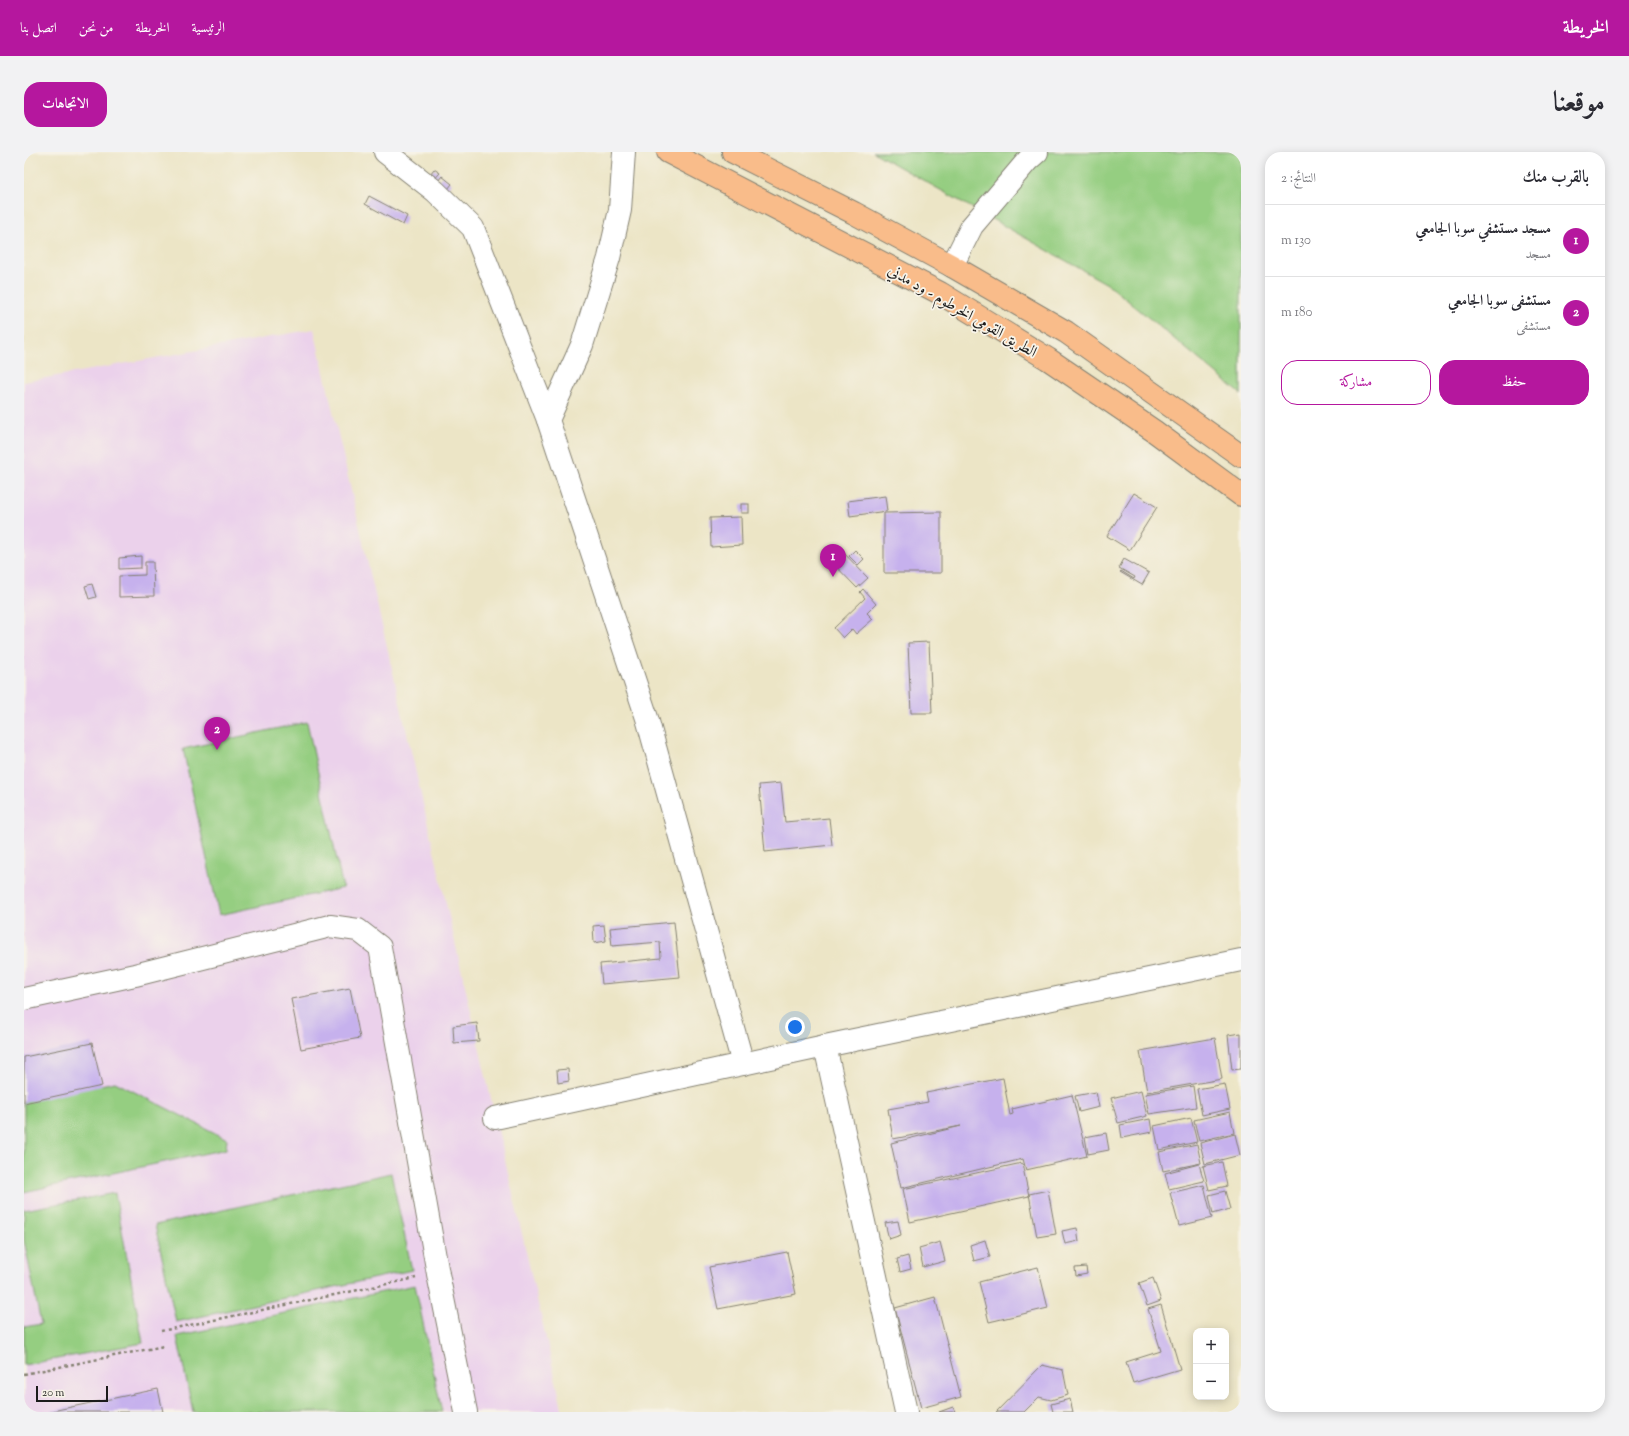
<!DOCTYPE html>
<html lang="ar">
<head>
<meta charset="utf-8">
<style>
  body { margin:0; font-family:"Sorts Mill Goudy",Amiri,serif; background:#f2f2f3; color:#2b2b33; direction:rtl }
  .controls { position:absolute; right:12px; bottom:12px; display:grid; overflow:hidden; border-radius:8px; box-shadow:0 2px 10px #0003 }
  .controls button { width:36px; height:36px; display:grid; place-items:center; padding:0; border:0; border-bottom:1px solid #e1e1e2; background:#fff; color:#2b2b33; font:20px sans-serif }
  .scale { position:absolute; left:12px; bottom:10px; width:72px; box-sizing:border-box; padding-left:4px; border:2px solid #1c1c1c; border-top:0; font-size:11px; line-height:14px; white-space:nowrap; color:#1c1c1c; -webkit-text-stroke:3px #f7f3e8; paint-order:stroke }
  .you { position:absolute; left:771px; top:875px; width:14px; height:14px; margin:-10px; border:3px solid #fff; border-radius:50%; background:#1a73e8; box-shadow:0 0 0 6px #1a73e833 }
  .badge { display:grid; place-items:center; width:26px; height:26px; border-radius:50%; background:#b5179e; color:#fff; font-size:13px; font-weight:700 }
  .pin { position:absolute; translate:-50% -33px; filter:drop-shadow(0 1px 2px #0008) }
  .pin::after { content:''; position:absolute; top:21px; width:14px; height:12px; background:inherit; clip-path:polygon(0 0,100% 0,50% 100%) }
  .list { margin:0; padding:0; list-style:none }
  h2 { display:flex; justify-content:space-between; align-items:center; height:52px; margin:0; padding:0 16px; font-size:17px }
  h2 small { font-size:13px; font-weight:400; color:#7c7c81 }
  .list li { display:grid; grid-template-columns:26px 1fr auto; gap:12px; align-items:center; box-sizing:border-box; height:72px; padding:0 16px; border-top:1px solid #e1e1e2 }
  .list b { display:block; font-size:15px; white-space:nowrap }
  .list p { margin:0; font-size:13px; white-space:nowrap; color:#7c7c81 }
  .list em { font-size:13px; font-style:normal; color:#7c7c81 }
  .actions { display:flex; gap:8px; padding:12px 16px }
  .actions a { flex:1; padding:9px 0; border:1px solid #b5179e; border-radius:16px; text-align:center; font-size:14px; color:#b5179e }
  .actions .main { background:#b5179e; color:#fff }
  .map { position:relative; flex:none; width:1217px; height:1260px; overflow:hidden; direction:ltr; border-radius:16px }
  header { display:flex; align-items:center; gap:24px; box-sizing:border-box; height:56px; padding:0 20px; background:#b5179e; color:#fff }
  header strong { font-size:19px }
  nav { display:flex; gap:22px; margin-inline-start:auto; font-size:14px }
  .intro { display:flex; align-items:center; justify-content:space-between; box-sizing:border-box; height:96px; padding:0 24px }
  h1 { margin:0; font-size:28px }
  .button { padding:10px 18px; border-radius:16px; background:#b5179e; color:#fff; font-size:14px; font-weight:700 }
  main { display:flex; gap:24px; padding:0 24px }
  aside { flex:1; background:#fff; border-radius:16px; box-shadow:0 2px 10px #0003 }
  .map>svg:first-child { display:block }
  .built { fill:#ebd1eb }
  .green { fill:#95ce81; stroke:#58754e }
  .building { fill:#c6b1ed }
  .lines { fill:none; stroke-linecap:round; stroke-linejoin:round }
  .minor-casing { stroke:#848071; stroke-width:24 }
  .highway-casing { stroke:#848071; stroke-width:24 }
  .path { stroke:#848071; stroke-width:2.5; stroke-dasharray:3 3; stroke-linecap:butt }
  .minor { stroke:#fff; stroke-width:22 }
  .highway { stroke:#f9bc8a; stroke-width:22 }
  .labels { text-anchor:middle; stroke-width:3.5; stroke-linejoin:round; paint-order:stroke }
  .street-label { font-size:16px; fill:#1c1c1c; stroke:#f7f3e8 }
</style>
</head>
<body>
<header>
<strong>الخريطة</strong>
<nav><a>الرئيسية</a><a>الخريطة</a><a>من نحن</a><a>اتصل بنا</a></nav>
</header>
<div class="intro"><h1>موقعنا</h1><a class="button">الاتجاهات</a></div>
<main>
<aside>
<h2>بالقرب منك<small>النتائج: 2</small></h2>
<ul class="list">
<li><span class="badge">1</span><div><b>مسجد مستشفي سوبا الجامعي</b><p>مسجد</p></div><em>130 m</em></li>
<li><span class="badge">2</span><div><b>مستشفى سوبا الجامعي</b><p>مستشفى</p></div><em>180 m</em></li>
</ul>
<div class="actions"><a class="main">حفظ</a><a>مشاركة</a></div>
</aside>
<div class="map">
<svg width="1217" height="1260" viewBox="0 0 1217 1260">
  <rect width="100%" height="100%" fill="#f7f3e8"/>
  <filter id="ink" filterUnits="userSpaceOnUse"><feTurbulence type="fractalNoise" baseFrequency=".025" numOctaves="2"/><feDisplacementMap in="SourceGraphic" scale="8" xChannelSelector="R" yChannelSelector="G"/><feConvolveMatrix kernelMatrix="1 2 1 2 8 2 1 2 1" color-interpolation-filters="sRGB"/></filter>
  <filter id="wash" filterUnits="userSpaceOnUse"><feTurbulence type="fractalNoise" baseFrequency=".012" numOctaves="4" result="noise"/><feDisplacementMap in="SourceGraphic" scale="16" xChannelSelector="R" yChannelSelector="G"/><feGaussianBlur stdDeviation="0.9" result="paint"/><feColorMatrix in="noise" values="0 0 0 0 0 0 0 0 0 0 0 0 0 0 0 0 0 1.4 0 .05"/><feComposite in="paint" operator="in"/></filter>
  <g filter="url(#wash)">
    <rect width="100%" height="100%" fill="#ece5c6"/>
    <path class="built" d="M290,177L539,1260H0V230Z"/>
    <g class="green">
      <path d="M849,0H1217V242L1085,133Z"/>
      <path d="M283,570L319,736L195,763L159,597Z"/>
      <path d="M91,930L203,987L202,997L0,1040V949Z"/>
      <path d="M367,1021L388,1118L152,1170L131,1073Z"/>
      <path d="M91,1041L119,1191L0,1213V1175L17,1172L0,1088V1058Z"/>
      <path d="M391,1133L418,1260H169L153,1184Z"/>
    </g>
    <g id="blocks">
      <g class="building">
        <path d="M410,17L416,21L407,31L402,27Z"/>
        <path d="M418,24L428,32L420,42L410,34Z"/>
        <path d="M345,44L383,64L379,73L341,52Z"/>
        <path d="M1110,341L1133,355L1106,398L1083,384Z"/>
        <path d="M861,344L863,359L826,364L824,349Z"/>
        <rect x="717" y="352" width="8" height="9"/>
        <path d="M917,360V421H860V361Z"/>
        <path d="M717,365L718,393L687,395L686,366Z"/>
        <path d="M815,396L844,426L833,436L804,406Z"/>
        <path d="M831,398L840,407L834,413L825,404Z"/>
        <path d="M117,404V416L95,417V406Z"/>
        <path d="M1100,407L1125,421L1118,433L1096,420L1097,419L1110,427L1111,425L1095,416Z"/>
        <path d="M121,410H129L130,444L95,445V424L121,423Z"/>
        <path d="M68,432L72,445L65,447L61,434Z"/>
        <path d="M839,437L852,452L843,461L849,467L832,482L828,477L819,486L810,476L841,446L836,440Z"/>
        <path d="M905,490L908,561H887L884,491Z"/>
        <path d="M757,631L761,670L805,666L808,693L741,700L735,633Z"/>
        <path d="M650,770L656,825L578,832L576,812L637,806L636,790L588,794L586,776Z"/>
        <path d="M580,773L582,789L570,791L569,774Z"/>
        <path d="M326,836L336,886L277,897L267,847Z"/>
        <path d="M453,871L455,889L430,891L429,874Z"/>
        <path d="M1217,881V917L1208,918L1204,883Z"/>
        <path d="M1191,886L1198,927L1123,940L1116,899Z"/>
        <path d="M68,891L78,934L0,951V905Z"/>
        <path d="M544,917L545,929L534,931L533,918Z"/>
        <path d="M979,926L986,963L989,962L988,957L1048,943L1063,1004L1002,1018L999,1007L877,1036L867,991L937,974L869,987L864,957L904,950L902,941Z"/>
        <path d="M1201,932L1206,957L1178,963L1173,937Z"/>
        <path d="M1169,934L1172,955L1125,962L1121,942Z"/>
        <path d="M1117,939L1123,964L1094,971L1087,946Z"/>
        <path d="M1072,940L1075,955L1055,960L1051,944Z"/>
        <path d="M1206,960L1210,981L1175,989L1170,968Z"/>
        <path d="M1167,966L1173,990L1135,998L1130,974Z"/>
        <path d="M1126,967L1128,980L1098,986L1096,973Z"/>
        <path d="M1082,981L1085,998L1064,1002L1061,985Z"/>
        <path d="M1211,982L1216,1003L1181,1012L1176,991Z"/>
        <path d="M1173,992L1177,1011L1139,1019L1135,1000Z"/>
        <path d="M1198,1010L1203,1034L1185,1038L1179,1014Z"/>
        <path d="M998,1011L1005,1044L886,1070L879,1037Z"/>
        <path d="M1175,1012L1180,1029L1145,1037L1141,1021Z"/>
        <path d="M1180,1033L1188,1066L1155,1074L1146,1041Z"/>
        <path d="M1024,1038L1032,1082L1013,1085L1005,1042Z"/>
        <path d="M1201,1039L1206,1057L1189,1062L1185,1043Z"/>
        <path d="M874,1069L877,1083L865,1087L861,1071Z"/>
        <path d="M1053,1076L1055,1089L1041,1092L1038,1079Z"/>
        <path d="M961,1088L966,1105L950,1109L946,1093Z"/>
        <path d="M916,1090L921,1109L899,1115L895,1096Z"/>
        <path d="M763,1100L772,1142L694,1157L685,1115Z"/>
        <path d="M884,1104L887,1117L876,1120L873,1107Z"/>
        <path d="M1014,1115L1024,1156L965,1170L955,1130Z"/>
        <path d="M1062,1115L1063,1122L1052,1124L1051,1116Z"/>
        <path d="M1129,1126L1137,1149L1123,1154L1115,1131Z"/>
        <path d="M911,1145L937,1245L897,1256L871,1156Z"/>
        <path d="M1137,1153L1156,1217L1109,1231L1102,1210L1137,1199L1124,1157Z"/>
        <path d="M1018,1213L1039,1218L1044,1243L1027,1248L1015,1245L1000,1260H972Z"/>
        <path d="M134,1237L139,1260H28V1259Z"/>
        <path d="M1046,1247L1049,1260H1029L1027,1252Z"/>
        <path d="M929,1255L931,1260H915Z"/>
      </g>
    </g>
  </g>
  <g filter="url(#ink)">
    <use href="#blocks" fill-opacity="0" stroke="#848071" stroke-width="1"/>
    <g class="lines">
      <g class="minor-casing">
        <g id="minor">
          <path d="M361,0L411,39L449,76L524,268L623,566L719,912"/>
          <path d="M928,114L948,74L1004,8L1013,0"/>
          <path d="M524,268L558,193L585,106L596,58L600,0"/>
          <path d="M0,847L111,823L306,774L334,778L356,795L414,1122L442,1260"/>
          <path d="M801,894L882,1260"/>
          <path d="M471,966L801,894L1217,808"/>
        </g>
      </g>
      <g class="highway-casing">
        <g id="highway">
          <path d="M644,0L916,141L1024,207L1130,279L1217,343"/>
          <path d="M709,0L830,61L928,114L1042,180L1217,304"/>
        </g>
      </g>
      <g class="path">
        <path d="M137,1179L392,1126"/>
        <path d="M0,1222L140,1194"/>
      </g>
      <use href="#minor" class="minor"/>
      <use href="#highway" class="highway"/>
    </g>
  </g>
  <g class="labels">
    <g class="street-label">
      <text transform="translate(939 158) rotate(30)" y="6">الطريق القومي الخرطوم - ود مدني</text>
    </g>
  </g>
</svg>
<div class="controls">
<button>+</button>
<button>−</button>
</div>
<div class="scale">20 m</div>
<div class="you"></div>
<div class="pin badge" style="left:809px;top:425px">1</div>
<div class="pin badge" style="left:193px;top:598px">2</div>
</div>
</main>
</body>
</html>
